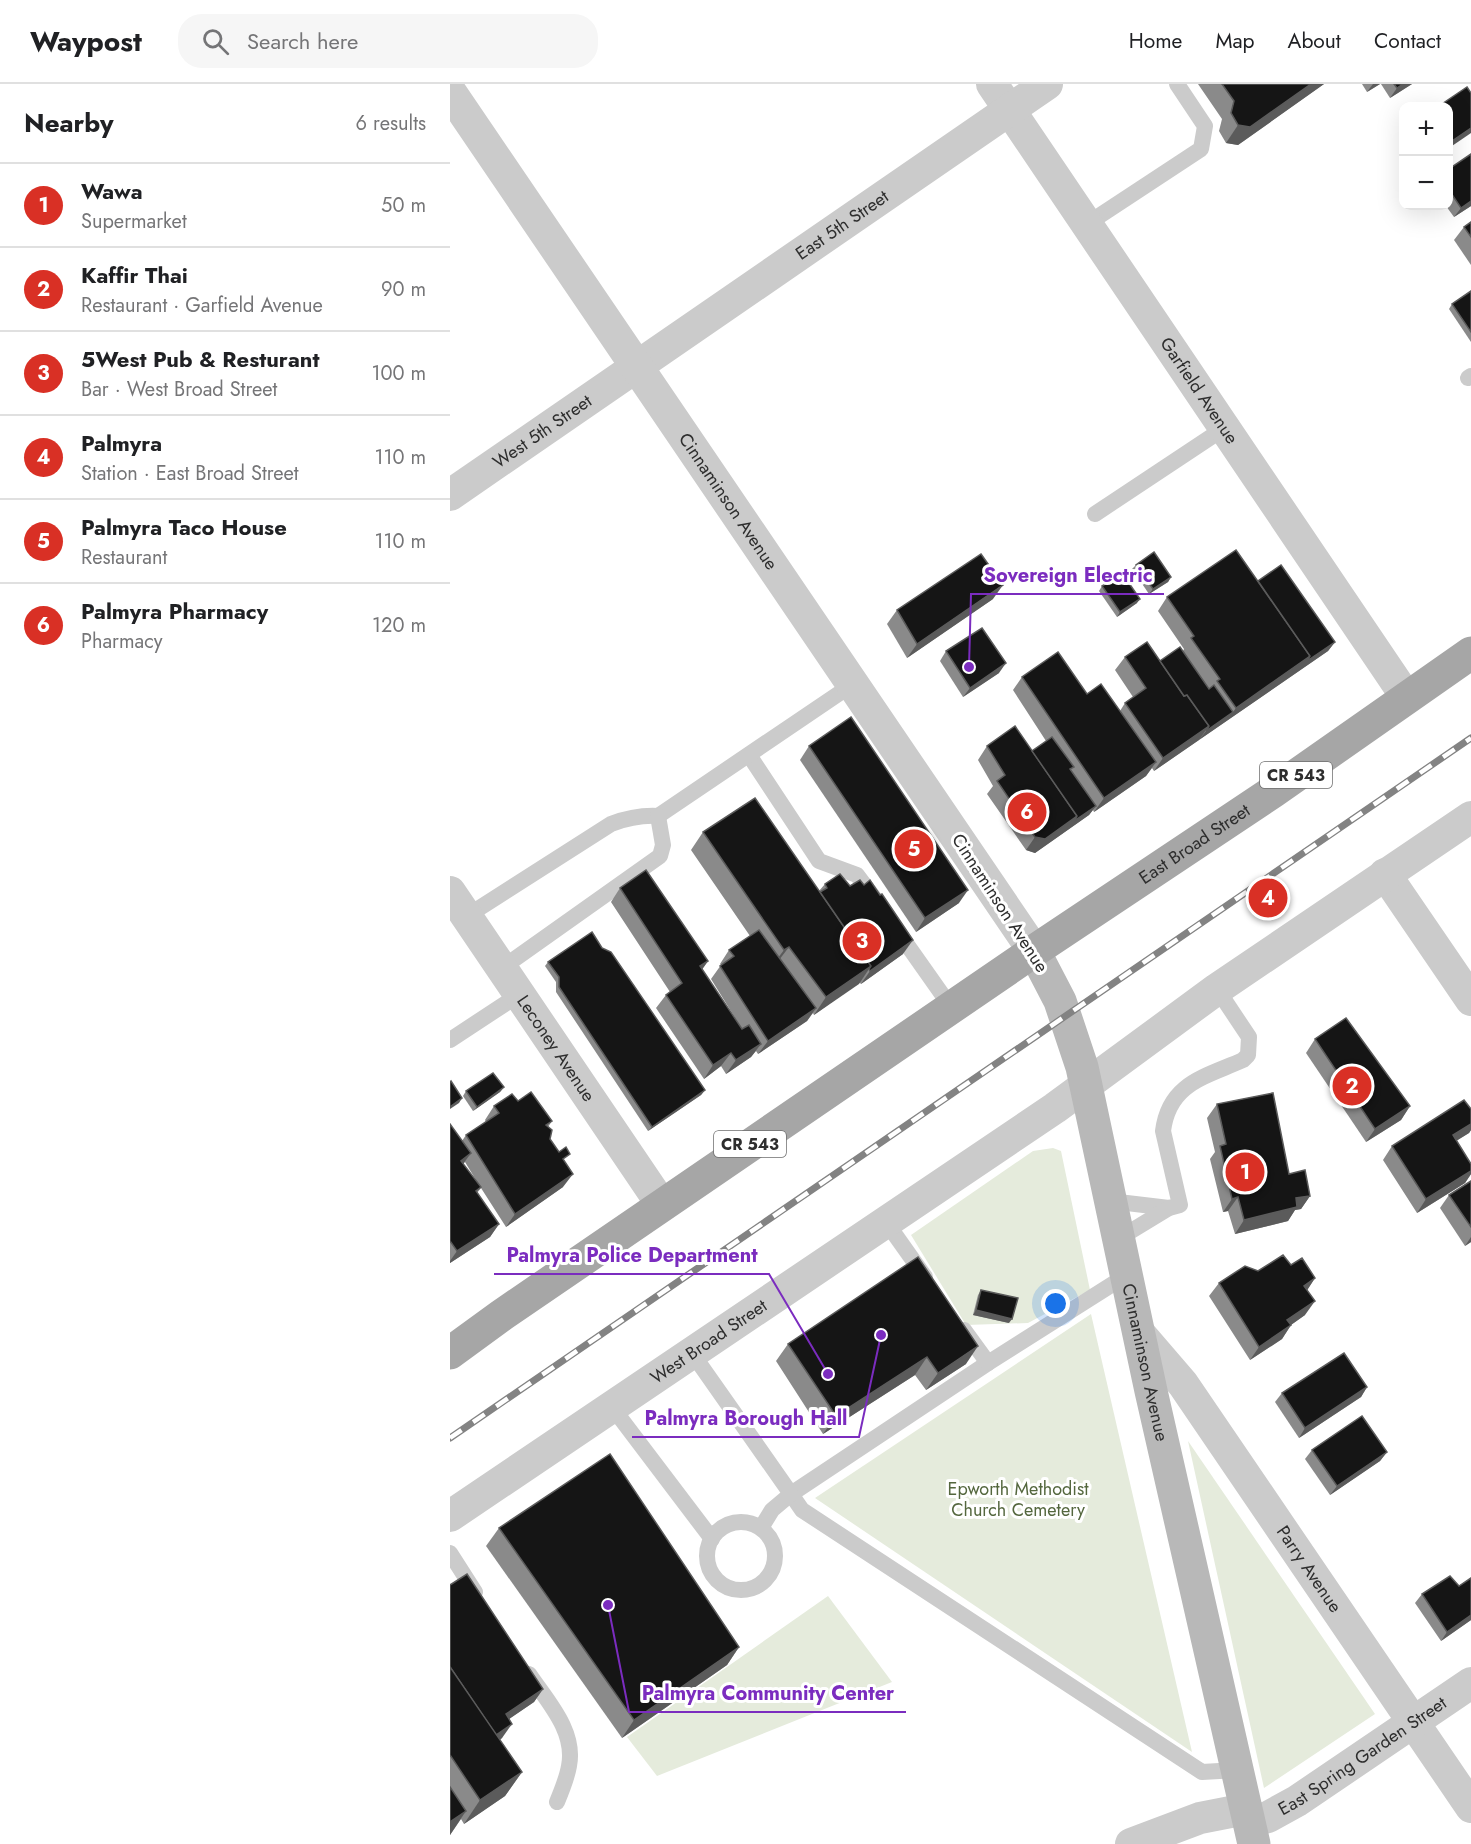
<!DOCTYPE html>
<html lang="en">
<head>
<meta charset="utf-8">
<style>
  body { margin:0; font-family:Jost,sans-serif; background:#f6f6f6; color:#202124 }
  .controls { position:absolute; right:18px; top:18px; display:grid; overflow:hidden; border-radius:12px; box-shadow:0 6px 24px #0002 }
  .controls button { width:54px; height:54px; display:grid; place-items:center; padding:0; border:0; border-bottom:2px solid #e0e0e0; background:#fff; color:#202124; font:30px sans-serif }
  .you { position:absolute; left:606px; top:1220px; width:21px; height:21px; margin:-15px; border:4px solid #fff; border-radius:50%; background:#1a73e8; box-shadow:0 0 0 9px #1a73e833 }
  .badge { display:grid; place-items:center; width:39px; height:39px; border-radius:50%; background:#d93025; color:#fff; font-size:20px; font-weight:700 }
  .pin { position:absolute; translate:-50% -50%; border:3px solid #fff; box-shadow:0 2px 6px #0006 }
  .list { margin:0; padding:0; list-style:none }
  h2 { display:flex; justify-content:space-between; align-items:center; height:78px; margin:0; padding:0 24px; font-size:26px }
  h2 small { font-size:20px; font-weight:400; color:#757577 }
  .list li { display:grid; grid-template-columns:39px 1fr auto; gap:18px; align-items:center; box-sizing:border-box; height:84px; padding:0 24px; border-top:2px solid #e0e0e0 }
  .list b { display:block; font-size:22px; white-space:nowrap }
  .list p { margin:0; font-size:20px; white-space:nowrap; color:#757577 }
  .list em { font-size:20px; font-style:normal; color:#757577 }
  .icon { flex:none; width:33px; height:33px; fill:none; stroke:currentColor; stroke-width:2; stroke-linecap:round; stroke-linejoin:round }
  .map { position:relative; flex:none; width:1021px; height:1760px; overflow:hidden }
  header { display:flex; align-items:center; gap:36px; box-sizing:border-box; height:84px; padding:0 30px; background:#fff; border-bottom:2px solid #e0e0e0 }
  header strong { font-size:28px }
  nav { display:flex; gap:33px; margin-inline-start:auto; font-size:21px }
  .search { width:420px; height:54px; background:#f6f6f6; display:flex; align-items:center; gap:15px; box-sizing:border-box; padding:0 21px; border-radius:24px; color:#757577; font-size:22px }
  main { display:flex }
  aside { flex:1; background:#fff }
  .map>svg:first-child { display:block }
  .green { fill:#e5ebdc }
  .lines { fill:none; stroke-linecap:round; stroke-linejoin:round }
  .service { stroke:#cbcbcb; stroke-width:16 }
  .minor { stroke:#cbcbcb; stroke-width:32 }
  .tertiary { stroke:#cbcbcb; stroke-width:33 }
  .secondary { stroke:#b8b8b8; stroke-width:33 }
  .primary { stroke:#a6a6a6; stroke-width:33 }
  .rail-casing { stroke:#838383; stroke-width:7 }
  .rail { stroke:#fff; stroke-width:4.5; stroke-dasharray:14; stroke-linecap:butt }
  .wall { fill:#8a8a8a; fill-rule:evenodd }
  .shaded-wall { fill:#5b5b5b }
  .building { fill:#151515; stroke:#5b5b5b; stroke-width:1.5 }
  .labels { text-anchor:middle; stroke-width:6; stroke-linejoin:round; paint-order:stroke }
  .shield { fill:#fff; stroke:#6d6d6d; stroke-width:1.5 }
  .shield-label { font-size:16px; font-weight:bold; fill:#2e2e2e }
  .street-label { font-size:18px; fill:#2e2e2e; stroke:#fff }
  .park-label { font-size:18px; fill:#54673e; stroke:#fff }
  .leader { fill:none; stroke:#7b2cbf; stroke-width:2 }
  .callout-dot { fill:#7b2cbf; stroke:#fff; stroke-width:2 }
  .callout-label { font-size:20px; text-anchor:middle; font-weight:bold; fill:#7b2cbf; stroke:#fff; stroke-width:6; stroke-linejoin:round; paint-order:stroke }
</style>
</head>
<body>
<header>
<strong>Waypost</strong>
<div class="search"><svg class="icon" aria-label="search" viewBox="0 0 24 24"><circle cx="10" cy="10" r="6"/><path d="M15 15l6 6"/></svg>Search here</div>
<nav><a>Home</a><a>Map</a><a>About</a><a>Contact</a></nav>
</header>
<main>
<aside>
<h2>Nearby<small>6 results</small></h2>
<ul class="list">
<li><span class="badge">1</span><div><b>Wawa</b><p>Supermarket</p></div><em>50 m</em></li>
<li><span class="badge">2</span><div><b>Kaffir Thai</b><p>Restaurant · Garfield Avenue</p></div><em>90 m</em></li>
<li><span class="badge">3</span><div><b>5West Pub &amp; Resturant</b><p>Bar · West Broad Street</p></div><em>100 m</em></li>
<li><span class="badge">4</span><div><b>Palmyra</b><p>Station · East Broad Street</p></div><em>110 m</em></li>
<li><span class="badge">5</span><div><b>Palmyra Taco House</b><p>Restaurant</p></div><em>110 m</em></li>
<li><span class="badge">6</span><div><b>Palmyra Pharmacy</b><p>Pharmacy</p></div><em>120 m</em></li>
</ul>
</aside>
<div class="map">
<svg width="1021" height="1760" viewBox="0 0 1021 1760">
  <rect width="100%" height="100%" fill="#fff"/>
  <g class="green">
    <path d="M603,1064L611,1067L640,1206L578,1239L516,1241L461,1151L583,1067Z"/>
    <path d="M641,1230L742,1668L365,1414Z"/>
    <path d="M738,1357L925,1630L814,1704Z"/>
    <path d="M378,1512L442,1598L207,1692L177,1653Z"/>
  </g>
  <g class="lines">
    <g class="service">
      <path d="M637,140L751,65L755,42L727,0"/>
      <path d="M1018,294L1021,292"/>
      <path d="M645,430L773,345"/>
      <path d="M299,671L369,777L407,791L428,819"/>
      <path d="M17,832L161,740C177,734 190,731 208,732L403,600"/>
      <path d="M446,845L501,923"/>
      <path d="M52,884L210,772L213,761L208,732"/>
      <path d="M0,956L70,910"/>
      <path d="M660,1117L719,1124"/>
      <path d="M436,1138L475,1193"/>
      <path d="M668,1155L719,1124L730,1121L713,1047C719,999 755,993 793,976L798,971L799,953L767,905"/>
      <path d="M677,1191L538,1279L341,1410L352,1426L752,1688L787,1686"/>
      <path d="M514,1246L538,1279"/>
      <path d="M242,1269L341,1410L322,1426L311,1444"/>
      <path d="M162,1323L262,1455"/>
      <circle cx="291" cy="1472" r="34"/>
      <path d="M0,1469L25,1508"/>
      <path d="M79,1590C97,1617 126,1647 119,1682C117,1694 112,1706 107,1718"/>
    </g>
    <g class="minor">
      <path id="s1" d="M542,0L957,614"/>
      <path id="s2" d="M0,411L597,0"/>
      <path d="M935,790L1021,916"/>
      <path id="s3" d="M0,808L212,1121"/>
      <path id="s4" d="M690,1250L733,1300L1021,1723"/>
      <path id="s5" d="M0,1432L605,1024L767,905L1021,733"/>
      <path id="s6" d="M799,1738L818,1733L847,1717L1021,1599"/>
      <path d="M681,1760L750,1734L796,1725"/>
    </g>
    <path class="tertiary" id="s7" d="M0,8L584,867"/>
    <path class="secondary" id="s8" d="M584,867L610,917L632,983L701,1307L804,1760"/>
    <path class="primary" id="s9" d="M0,1269L52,1231L584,867L824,707L1021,569"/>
    <g class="rail-casing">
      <path id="rail" d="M0,1354L1021,654"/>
    </g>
    <use href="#rail" class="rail"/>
  </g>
  <g class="wall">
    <path d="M748,0H874L788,61L776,59L769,47L772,35Z"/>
    <path d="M912,0H930L917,8Z"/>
    <path d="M931,0H962L940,14Z"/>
    <path d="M954,49V60L950,55Z"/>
    <path d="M1021,70V122L1004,133L996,122H999V85Z"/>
    <path d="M1021,138V181L1004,156L1014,143Z"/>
    <path d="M1021,207V258L999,225L1002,220Z"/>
    <path d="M686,481L721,493L718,498L699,510L682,485Z"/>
    <path d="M808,497L885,558L878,567L704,687L702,684L696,692L644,728L643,726L639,731L585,769L576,766L537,710L543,702L528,676L537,662L582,667L596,657L563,606L572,593L637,610L670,627L675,619L683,613L665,586L675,573L710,577L733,567L734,565L708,527L717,513Z"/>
    <path d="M652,502L687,519L667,533L649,507Z"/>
    <path d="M543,515L457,574L437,540L447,526Z"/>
    <path d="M496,567L549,589L513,613L490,577Z"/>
    <path d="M359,662L509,819L466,848L350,676Z"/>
    <path d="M253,748L369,807L375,800L453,870L411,900L409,898L364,931L363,929L357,937L308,970L306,967L301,973L276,990L271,982L254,995L206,924L216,911L220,908L161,818L170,804L258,877L252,885L292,945L261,895L271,881L270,880L279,866L300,852L241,766Z"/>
    <path d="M98,878L255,1006L251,1011L198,1047L106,908V898L95,882Z"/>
    <path d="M865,955L960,1022L951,1036L916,1058L856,969Z"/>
    <path d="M54,1003L50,1008L23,1027L13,1012L16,1007Z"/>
    <path d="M68,1017L102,1037L98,1043L100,1055L115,1078L113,1103L56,1143L31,1104L27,1109L49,1140L40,1153L0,1179V1040L12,1057L16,1051L36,1038L35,1036L44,1022ZM15,1078L29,1101L13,1080Z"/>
    <path d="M767,1020L839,1090L860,1112L851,1125L845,1126L838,1137L785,1150L778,1127L773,1128L760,1075L765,1068L757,1034Z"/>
    <path d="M1021,1025V1046L1019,1049L1006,1057L1021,1080V1090L1015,1099L967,1129L933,1076L942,1062Z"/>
    <path d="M1021,1097V1158L1015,1162L990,1124L999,1111Z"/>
    <path d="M468,1173L516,1280L476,1306L465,1291L373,1350L326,1277L338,1260Z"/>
    <path d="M841,1181L865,1194L857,1206L855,1231L841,1241L832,1255L800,1276L759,1212L769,1199L808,1187Z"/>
    <path d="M531,1206L559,1239L523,1231L528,1211Z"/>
    <path d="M917,1303L911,1313L849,1354L825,1318L832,1309Z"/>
    <path d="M862,1366L937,1368L930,1377L880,1411L855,1375Z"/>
    <path d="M49,1444L289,1563L277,1581L172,1654L36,1462Z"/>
    <path d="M1021,1494V1536L991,1557L965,1519L972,1510L1009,1502Z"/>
    <path d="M0,1501L93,1605L84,1618L59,1635L52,1654L50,1656L72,1688L55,1712L14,1740L11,1735L0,1751Z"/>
  </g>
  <g class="shaded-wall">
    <path d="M861,0H874L788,61L776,59L788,41Z"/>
    <path d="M923,0H930L917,8Z"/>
    <path d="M953,0H962L940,14L947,4Z"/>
    <path d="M1021,44V49L999,64V59Z"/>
    <path d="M1021,117V122L1004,133L1011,124Z"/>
    <path d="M721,493L718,498L699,510L703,505Z"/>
    <path d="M553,501L543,515L457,574L467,560Z"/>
    <path d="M690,515L687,519L667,533L670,528Z"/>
    <path d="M885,558L878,567L749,656L756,647L783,628L786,624L860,572Z"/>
    <path d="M556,579L549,589L513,613L520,604Z"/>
    <path d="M759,642L749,656L704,687L713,674Z"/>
    <path d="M706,678L696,692L644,728L654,714Z"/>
    <path d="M646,722L639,731L585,769L576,766L585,753L627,732Z"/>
    <path d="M518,806L509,819L466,848L475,834Z"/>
    <path d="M463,856L453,870L411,900L420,887Z"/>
    <path d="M339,863L326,880L321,883L334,866Z"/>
    <path d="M258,877L249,890L250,882Z"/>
    <path d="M421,882L409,900L364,931L376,913Z"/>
    <path d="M366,924L357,937L308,970L318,957Z"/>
    <path d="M311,960L301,973L276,990L286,976Z"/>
    <path d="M281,969L271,982L254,995L263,981Z"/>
    <path d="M54,1003L50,1008L23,1027L27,1023Z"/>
    <path d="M255,1006L251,1011L198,1047L202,1043Z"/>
    <path d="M12,1014L9,1019L0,1025V1023Z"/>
    <path d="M960,1022L951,1036L916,1058L925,1045Z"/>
    <path d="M1021,1040V1046L1019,1049L993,1065L1003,1051Z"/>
    <path d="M21,1069L11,1083V1077Z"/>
    <path d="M1021,1087V1090L1015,1099L967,1129L976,1115Z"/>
    <path d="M123,1090L113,1103L56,1143L65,1130Z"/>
    <path d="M860,1112L851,1125L845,1126L838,1137L785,1150L794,1136L846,1114Z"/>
    <path d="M788,1113L778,1127L773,1128L782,1115Z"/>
    <path d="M49,1140L40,1153L0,1179V1177L7,1167Z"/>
    <path d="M1021,1153V1158L1015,1162Z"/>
    <path d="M865,1194L856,1208L854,1202Z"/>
    <path d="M865,1217L855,1231L828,1250L837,1236Z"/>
    <path d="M526,1226L562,1235L559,1239L523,1231Z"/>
    <path d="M841,1241L832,1255L800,1276L809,1263Z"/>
    <path d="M528,1262L516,1280L476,1306L488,1289Z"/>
    <path d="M477,1273L465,1291L373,1350L386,1332Z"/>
    <path d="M917,1303L911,1313L849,1354L855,1344Z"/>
    <path d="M937,1368L930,1377L880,1411L887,1402Z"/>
    <path d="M1021,1531V1536L991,1557L997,1548Z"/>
    <path d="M289,1563L277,1581L172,1654L184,1636Z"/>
    <path d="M93,1605L84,1618L46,1644L56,1630Z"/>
    <path d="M62,1640L52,1654L35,1665L45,1652Z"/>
    <path d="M72,1688L55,1712L14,1740L30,1716Z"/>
    <path d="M16,1727L0,1751V1738Z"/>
  </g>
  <g class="building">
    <path d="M772,0H861L800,43L788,41L781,29L784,17Z"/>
    <path d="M944,0H953L947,4Z"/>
    <path d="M1017,3L1021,9V44L999,59V22H989Z"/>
    <path d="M1021,70V117L1011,124L999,106V85Z"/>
    <path d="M1021,138V153L1014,143Z"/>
    <path d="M1021,207V248L1002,220Z"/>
    <path d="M786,466L860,572L786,624L767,597L770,595L741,554L744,552L717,513Z"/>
    <path d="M704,468L721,493L703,505L686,481Z"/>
    <path d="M531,470L553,501L467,560L447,526Z"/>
    <path d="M831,481L885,558L857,577L860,572L808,497Z"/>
    <path d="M672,489L690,515L670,528L652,502Z"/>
    <path d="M532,544L556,579L520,604L496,567Z"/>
    <path d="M697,558L734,612L737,611L759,642L713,674L675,619L696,604L675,573Z"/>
    <path d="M730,563L759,605L764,601L783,628L756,647L759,642L737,611L734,612L710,577Z"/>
    <path d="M608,568L637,610L651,600L706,678L654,714L572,593Z"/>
    <path d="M401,633L518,806L475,834L359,662Z"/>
    <path d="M565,642L627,732L595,755L585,753L547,697L555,691L537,662Z"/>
    <path d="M602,653L624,683L620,685L646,722L624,737L627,732L582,667Z"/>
    <path d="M305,714L421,882L376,913L339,863L334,866L253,748Z"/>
    <path d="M196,786L258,877L250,882L292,945L299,941L311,960L286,976L281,969L263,981L216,911L232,899L170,804Z"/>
    <path d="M390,790L400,802L410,796L414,801L420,796L430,811L432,810L463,856L420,887L419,885L421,882L370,808L377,804L375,800Z"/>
    <path d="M309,846L366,924L318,957L270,882L284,872L279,866Z"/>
    <path d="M142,848L152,864L161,868L255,1006L202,1043L109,903V893L98,878Z"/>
    <path d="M896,934L960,1022L925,1045L865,955Z"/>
    <path d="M43,989L54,1003L27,1023L16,1007Z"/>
    <path d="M1,997L12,1014L0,1023V998Z"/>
    <path d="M81,1008L102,1037L96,1041L102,1046L100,1055L109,1068L116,1063L120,1070L113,1075L123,1090L65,1130L16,1051L49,1029L44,1022L62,1010L68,1017Z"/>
    <path d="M823,1009L839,1090L855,1086L860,1112L846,1114L847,1123L794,1136L788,1113L782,1115L770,1062L776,1060L767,1020Z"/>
    <path d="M1014,1016L1021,1025V1040L1003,1051L1021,1080V1087L976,1115L942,1062Z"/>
    <path d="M0,1040L21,1069L11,1077L31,1103L26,1107L49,1140L7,1167L0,1157Z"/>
    <path d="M1021,1097V1143L999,1111Z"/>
    <path d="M833,1171L841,1181L852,1174L865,1194L854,1202L865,1217L837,1236L841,1241L809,1263L769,1199L795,1182L808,1187Z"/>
    <path d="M468,1173L528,1262L488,1289L477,1273L386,1332L338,1260Z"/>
    <path d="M531,1206L568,1214L562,1235L526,1226Z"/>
    <path d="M894,1269L917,1303L855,1344L832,1309Z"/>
    <path d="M912,1332L937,1368L887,1402L862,1366Z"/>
    <path d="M160,1370L289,1563L184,1636L49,1444Z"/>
    <path d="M17,1490L93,1605L56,1630L62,1640L46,1651L0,1583V1501Z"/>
    <path d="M1000,1492L1009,1502L1021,1494V1531L997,1548L972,1510Z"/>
    <path d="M0,1583L72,1688L30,1716L0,1671Z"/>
    <path d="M0,1703L16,1727L0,1738Z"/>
  </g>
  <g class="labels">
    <g class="shield">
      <rect x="810" y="678" width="72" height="26" rx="4.5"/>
      <rect x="264" y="1047" width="72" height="26" rx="4.5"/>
    </g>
    <g class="shield-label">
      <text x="846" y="697">CR 543</text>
      <text x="300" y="1066">CR 543</text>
    </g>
    <g class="street-label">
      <text dy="6" stroke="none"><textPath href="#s2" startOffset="476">East 5th Street</textPath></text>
      <text dy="6" stroke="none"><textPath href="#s1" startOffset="370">Garfield Avenue</textPath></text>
      <text dy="6" stroke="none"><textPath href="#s2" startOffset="112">West 5th Street</textPath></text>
      <text dy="6" stroke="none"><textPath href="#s7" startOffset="495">Cinnaminson Avenue</textPath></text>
      <text dy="6" stroke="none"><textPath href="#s9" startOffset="902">East Broad Street</textPath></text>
      <text transform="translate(550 819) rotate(57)" y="6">Cinnaminson Avenue</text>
      <text dy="6" stroke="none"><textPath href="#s3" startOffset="189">Leconey Avenue</textPath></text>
      <text dy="6" stroke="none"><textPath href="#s5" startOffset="312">West Broad Street</textPath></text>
      <text dy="6" stroke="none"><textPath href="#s8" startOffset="428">Cinnaminson Avenue</textPath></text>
      <text dy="6" stroke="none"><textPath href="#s4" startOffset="290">Parry Avenue</textPath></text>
      <text dy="6" stroke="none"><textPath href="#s6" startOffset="132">East Spring Garden Street</textPath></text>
    </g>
    <g class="park-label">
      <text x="568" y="1411">Epworth Methodist<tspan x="568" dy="21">Church Cemetery</tspan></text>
    </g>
  </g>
  <path class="leader" d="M519 583L521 510H714M378 1290L319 1190H44M431 1251L409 1353H182M158 1521L179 1628H456"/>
  <g class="callout-dot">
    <circle cx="519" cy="583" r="6"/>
    <circle cx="378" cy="1290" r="6"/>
    <circle cx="431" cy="1251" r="6"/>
    <circle cx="158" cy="1521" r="6"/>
  </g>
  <g class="callout-label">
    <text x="618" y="498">Sovereign Electric</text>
    <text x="182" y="1178">Palmyra Police Department</text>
    <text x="296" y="1341">Palmyra Borough Hall</text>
    <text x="318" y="1616">Palmyra Community Center</text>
  </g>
</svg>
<div class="controls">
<button>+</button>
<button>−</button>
</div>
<div class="you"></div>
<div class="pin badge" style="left:795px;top:1088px">1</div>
<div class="pin badge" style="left:902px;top:1002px">2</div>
<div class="pin badge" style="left:412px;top:857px">3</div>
<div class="pin badge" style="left:818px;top:814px">4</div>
<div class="pin badge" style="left:464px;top:765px">5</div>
<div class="pin badge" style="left:577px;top:728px">6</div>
</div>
</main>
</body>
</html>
